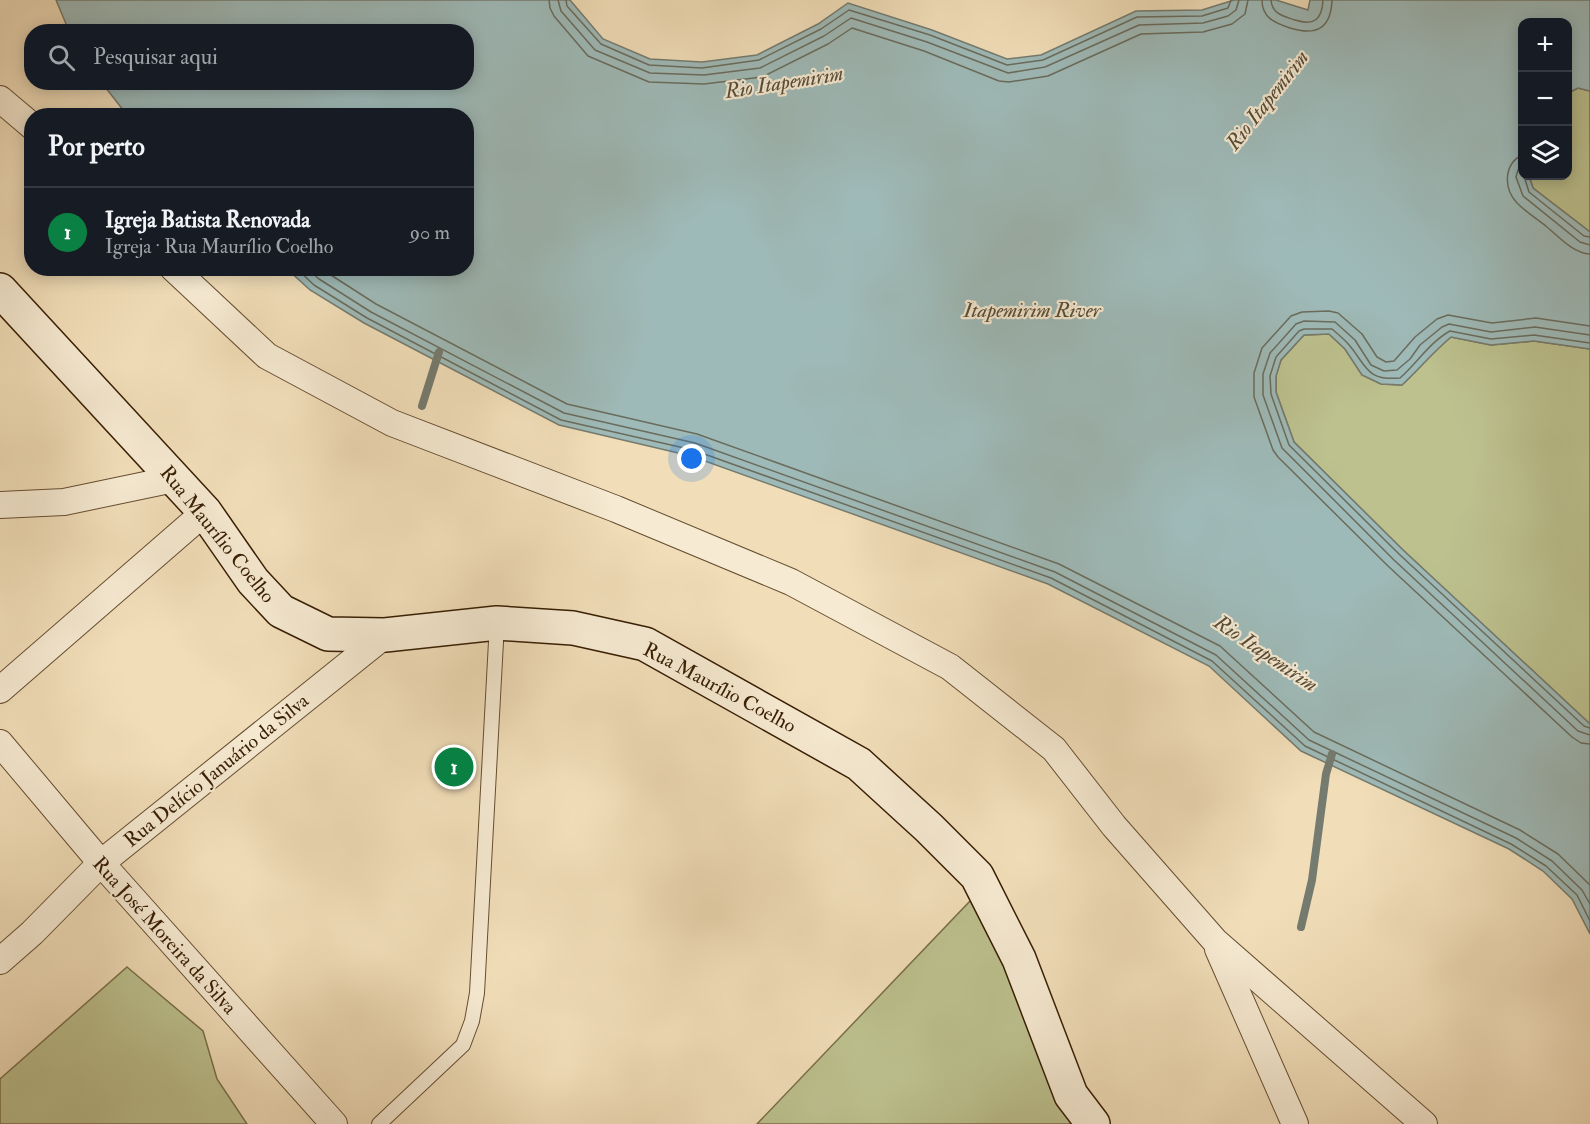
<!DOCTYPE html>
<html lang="pt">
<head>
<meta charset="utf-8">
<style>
  body { margin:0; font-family:"IM FELL Double Pica",serif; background:#20242c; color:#f1f3f6 }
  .controls { position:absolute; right:18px; top:18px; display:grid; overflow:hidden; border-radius:12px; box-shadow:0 3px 15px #0003 }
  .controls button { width:54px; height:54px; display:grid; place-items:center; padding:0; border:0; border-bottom:2px solid #363941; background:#171b24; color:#f1f3f6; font:30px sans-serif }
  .you { position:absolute; left:692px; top:459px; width:21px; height:21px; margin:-15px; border:4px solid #fff; border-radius:50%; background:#1a73e8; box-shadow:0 0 0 9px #1a73e833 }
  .badge { display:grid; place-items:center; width:39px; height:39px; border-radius:50%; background:#0b8043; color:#fff; font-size:20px; font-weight:700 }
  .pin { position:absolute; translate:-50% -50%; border:3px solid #fff; box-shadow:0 2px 6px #0006 }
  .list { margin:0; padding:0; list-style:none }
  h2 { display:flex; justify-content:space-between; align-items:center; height:78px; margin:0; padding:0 24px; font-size:26px }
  h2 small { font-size:20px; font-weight:400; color:#9ea1a6 }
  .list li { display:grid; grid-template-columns:39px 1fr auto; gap:18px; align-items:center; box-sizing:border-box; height:90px; padding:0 24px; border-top:2px solid #363941 }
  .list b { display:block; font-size:22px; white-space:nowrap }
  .list p { margin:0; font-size:20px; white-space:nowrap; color:#9ea1a6 }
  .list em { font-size:20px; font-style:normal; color:#9ea1a6 }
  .icon { flex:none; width:33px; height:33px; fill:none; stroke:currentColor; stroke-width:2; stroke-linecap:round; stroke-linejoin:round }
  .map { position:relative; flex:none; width:1590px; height:1124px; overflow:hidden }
  .search { position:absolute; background:#171b24; box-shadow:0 3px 15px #0003; left:24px; top:24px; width:450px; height:66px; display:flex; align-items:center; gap:15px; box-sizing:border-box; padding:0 21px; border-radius:24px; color:#9ea1a6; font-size:22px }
  .panel { position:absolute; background:#171b24; box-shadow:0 3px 15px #0003; left:24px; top:108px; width:450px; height:168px; border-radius:24px }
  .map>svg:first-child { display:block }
  .green { fill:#bcc18e; stroke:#7a6f48; stroke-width:1.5 }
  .water { fill:#9ebab8; stroke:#757b6f; stroke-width:1.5 }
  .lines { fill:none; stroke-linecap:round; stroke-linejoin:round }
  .shore { stroke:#6a6c5d; stroke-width:1.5 }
  .stream { stroke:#757b6f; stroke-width:8 }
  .service-casing { stroke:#664d30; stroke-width:16 }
  .minor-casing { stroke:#664d30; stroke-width:28 }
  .secondary-casing { stroke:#371d02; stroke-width:36 }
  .service { stroke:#f6ead2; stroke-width:14 }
  .minor { stroke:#f6ead2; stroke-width:26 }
  .secondary { stroke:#f6ead2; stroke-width:33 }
  .labels { text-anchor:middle; stroke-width:4.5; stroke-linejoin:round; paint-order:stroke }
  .street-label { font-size:20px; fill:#371d02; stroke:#f6ead2 }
  .water-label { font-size:21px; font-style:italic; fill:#564c39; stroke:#f6ead2 }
</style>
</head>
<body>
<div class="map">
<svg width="1590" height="1124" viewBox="0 0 1590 1124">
  <rect width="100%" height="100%" fill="#f1deb9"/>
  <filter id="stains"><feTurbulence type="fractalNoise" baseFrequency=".00333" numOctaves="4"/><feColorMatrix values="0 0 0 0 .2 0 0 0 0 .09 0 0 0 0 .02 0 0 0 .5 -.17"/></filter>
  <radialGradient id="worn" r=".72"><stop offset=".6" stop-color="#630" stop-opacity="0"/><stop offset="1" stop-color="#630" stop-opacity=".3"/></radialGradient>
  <g class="green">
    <path d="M1578,88L1590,91V232L1533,188L1529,176H1568V93Z"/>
    <path d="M1329,334L1345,349L1362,375L1381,384L1402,385C1419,369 1433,352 1451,337L1491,345L1534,341L1590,349V724L1403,550L1294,442L1276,392V376L1281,360L1304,335Z"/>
    <path d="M972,899L982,911L1072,1124H757Z"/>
    <path d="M127,967L203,1031L217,1079L247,1124H0V1079Z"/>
  </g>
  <path class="water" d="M56,0H570L603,39L650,59L702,62L757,55L818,24L848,3L932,30L1007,59L1041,55L1136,11L1202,10L1234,0H1276L1308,10L1310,0H1590V91L1578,88L1568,93V22H1522L1521,151L1522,176H1529L1533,188L1590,232V349L1534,341L1491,345L1451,337C1433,352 1419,369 1402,385L1381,384L1362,375L1345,349L1329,334L1304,335L1281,360L1276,376V392L1294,442L1403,550L1590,724V934L1572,899L1543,871L1509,849L1301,751L1209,666L1048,584L691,456L559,425L364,323L310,290L287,269L466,268V116L127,115L102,83L466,82V32L69,31Z"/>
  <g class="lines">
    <g class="shore">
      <path d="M549,0L550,8L554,16L588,56L649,82L704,84L762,77L828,44L852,28L924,51L999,81L1009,82L1048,76L1141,34L1203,32L1232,24L1245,14L1248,0"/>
      <path d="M558,0L561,11L595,50L650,73L704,75L760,68L824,36L851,18L927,42L1008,73L1045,67L1139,25L1203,23L1228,16L1236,10L1239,0"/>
      <path d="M566,0L567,6L601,44L649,65L702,68L759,60L821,29L849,10L930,35L1007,65L1043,60L1137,17L1202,16L1228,8L1231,0"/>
      <path d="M1262,0C1262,18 1275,23 1290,28C1316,36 1331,29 1332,0"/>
      <path d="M1271,0C1272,14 1283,16 1295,20C1314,26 1322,20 1323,0"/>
      <path d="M1522,155C1504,164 1503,188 1517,203C1526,212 1537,219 1547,227C1559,237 1573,253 1590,254"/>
      <path d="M1522,165L1518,170L1516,177L1523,196L1580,242L1590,245"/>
      <path d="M1524,176L1529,192L1584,236L1590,237"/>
      <path d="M296,268L314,285L367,318L561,420L693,450L1051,578L1212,661L1305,746L1511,844L1546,866L1577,895L1590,921"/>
      <path d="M307,268L319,279L371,312L564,413L695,443L1055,572L1216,655L1309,740L1516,838L1552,861L1582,890L1590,904"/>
      <path d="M320,268L376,304L567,404L697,434L1059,564L1220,646L1314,732L1520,830L1558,854L1590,885"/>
      <path d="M1590,326L1536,318L1492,323L1448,315L1437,319L1415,337L1394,361L1386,362L1377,357L1362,334L1338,313L1329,311L1302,312L1291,316L1262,348L1254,373V397L1273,450L1278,457L1388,566L1572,737L1581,743L1590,744"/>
      <path d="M1590,335L1535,327L1491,332L1449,324L1442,327L1420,345L1410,359L1397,370L1384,371L1371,365L1355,340L1335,322L1304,321L1296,324L1270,353L1263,374V395L1282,448L1394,560L1578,731L1590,735"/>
      <path d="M1590,343L1534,335L1491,339L1450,331C1430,342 1417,363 1400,378C1367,381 1367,367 1350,346C1345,340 1338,334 1332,329H1304L1299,331L1276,357L1270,376L1271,394L1289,445L1399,554L1584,726L1590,728"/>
    </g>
    <g class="stream">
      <path d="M422,406L439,352"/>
      <path d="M1301,927L1312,880L1326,774L1332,754"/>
    </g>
    <g class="service-casing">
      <path id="service" d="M379,1124L463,1045L472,1021L477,993L497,623"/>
    </g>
    <g class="minor-casing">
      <g id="minor">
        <path d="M0,99L32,126"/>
        <path d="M173,268L267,356L392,423L616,509L791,582L950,667L1054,749L1114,826L1215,941L1424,1124"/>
        <path d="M0,505L64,502L174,479"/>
        <path d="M0,690L205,512"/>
        <path d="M0,743L101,863L334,1124"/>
        <path d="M1218,949L1295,1124"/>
        <path d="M0,961L32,933L101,863L385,635"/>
      </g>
    </g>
    <g class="secondary-casing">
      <path id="secondary" d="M0,290L205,512L253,581L281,611L328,634L385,635L497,623L573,628L645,644L859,764L929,828L977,876L1019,959L1071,1095L1093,1124"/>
    </g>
    <use href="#service" class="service"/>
    <use href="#minor" class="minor"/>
    <use href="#secondary" class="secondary"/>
  </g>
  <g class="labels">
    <g class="street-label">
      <text transform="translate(218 534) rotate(51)" y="7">Rua Maurílio Coelho</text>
      <text transform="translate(720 687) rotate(28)" y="7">Rua Maurílio Coelho</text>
      <text transform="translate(216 770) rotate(-39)" y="7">Rua Delício Januário da Silva</text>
      <text transform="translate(165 935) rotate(48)" y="7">Rua José Moreira da Silva</text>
    </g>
    <g class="water-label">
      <text transform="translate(784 82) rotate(-9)" y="7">Rio Itapemirim</text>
      <text transform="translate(1267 100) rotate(-52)" y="7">Rio Itapemirim</text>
      <text x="1032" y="317">Itapemirim River</text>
      <text transform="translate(1266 653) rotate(34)" y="7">Rio Itapemirim</text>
    </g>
  </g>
  <rect width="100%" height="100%" filter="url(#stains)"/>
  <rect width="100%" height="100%" fill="url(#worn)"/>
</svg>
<div class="controls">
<button>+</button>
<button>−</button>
<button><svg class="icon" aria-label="layers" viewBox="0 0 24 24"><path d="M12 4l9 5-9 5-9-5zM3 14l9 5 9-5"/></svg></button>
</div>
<div class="you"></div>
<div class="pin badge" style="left:454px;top:767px">1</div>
<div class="search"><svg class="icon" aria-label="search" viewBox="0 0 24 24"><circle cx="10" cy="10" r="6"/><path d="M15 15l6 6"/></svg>Pesquisar aqui</div>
<section class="panel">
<h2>Por perto<small></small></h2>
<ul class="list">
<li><span class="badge">1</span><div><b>Igreja Batista Renovada</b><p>Igreja · Rua Maurílio Coelho</p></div><em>90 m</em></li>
</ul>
</section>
</div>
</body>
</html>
